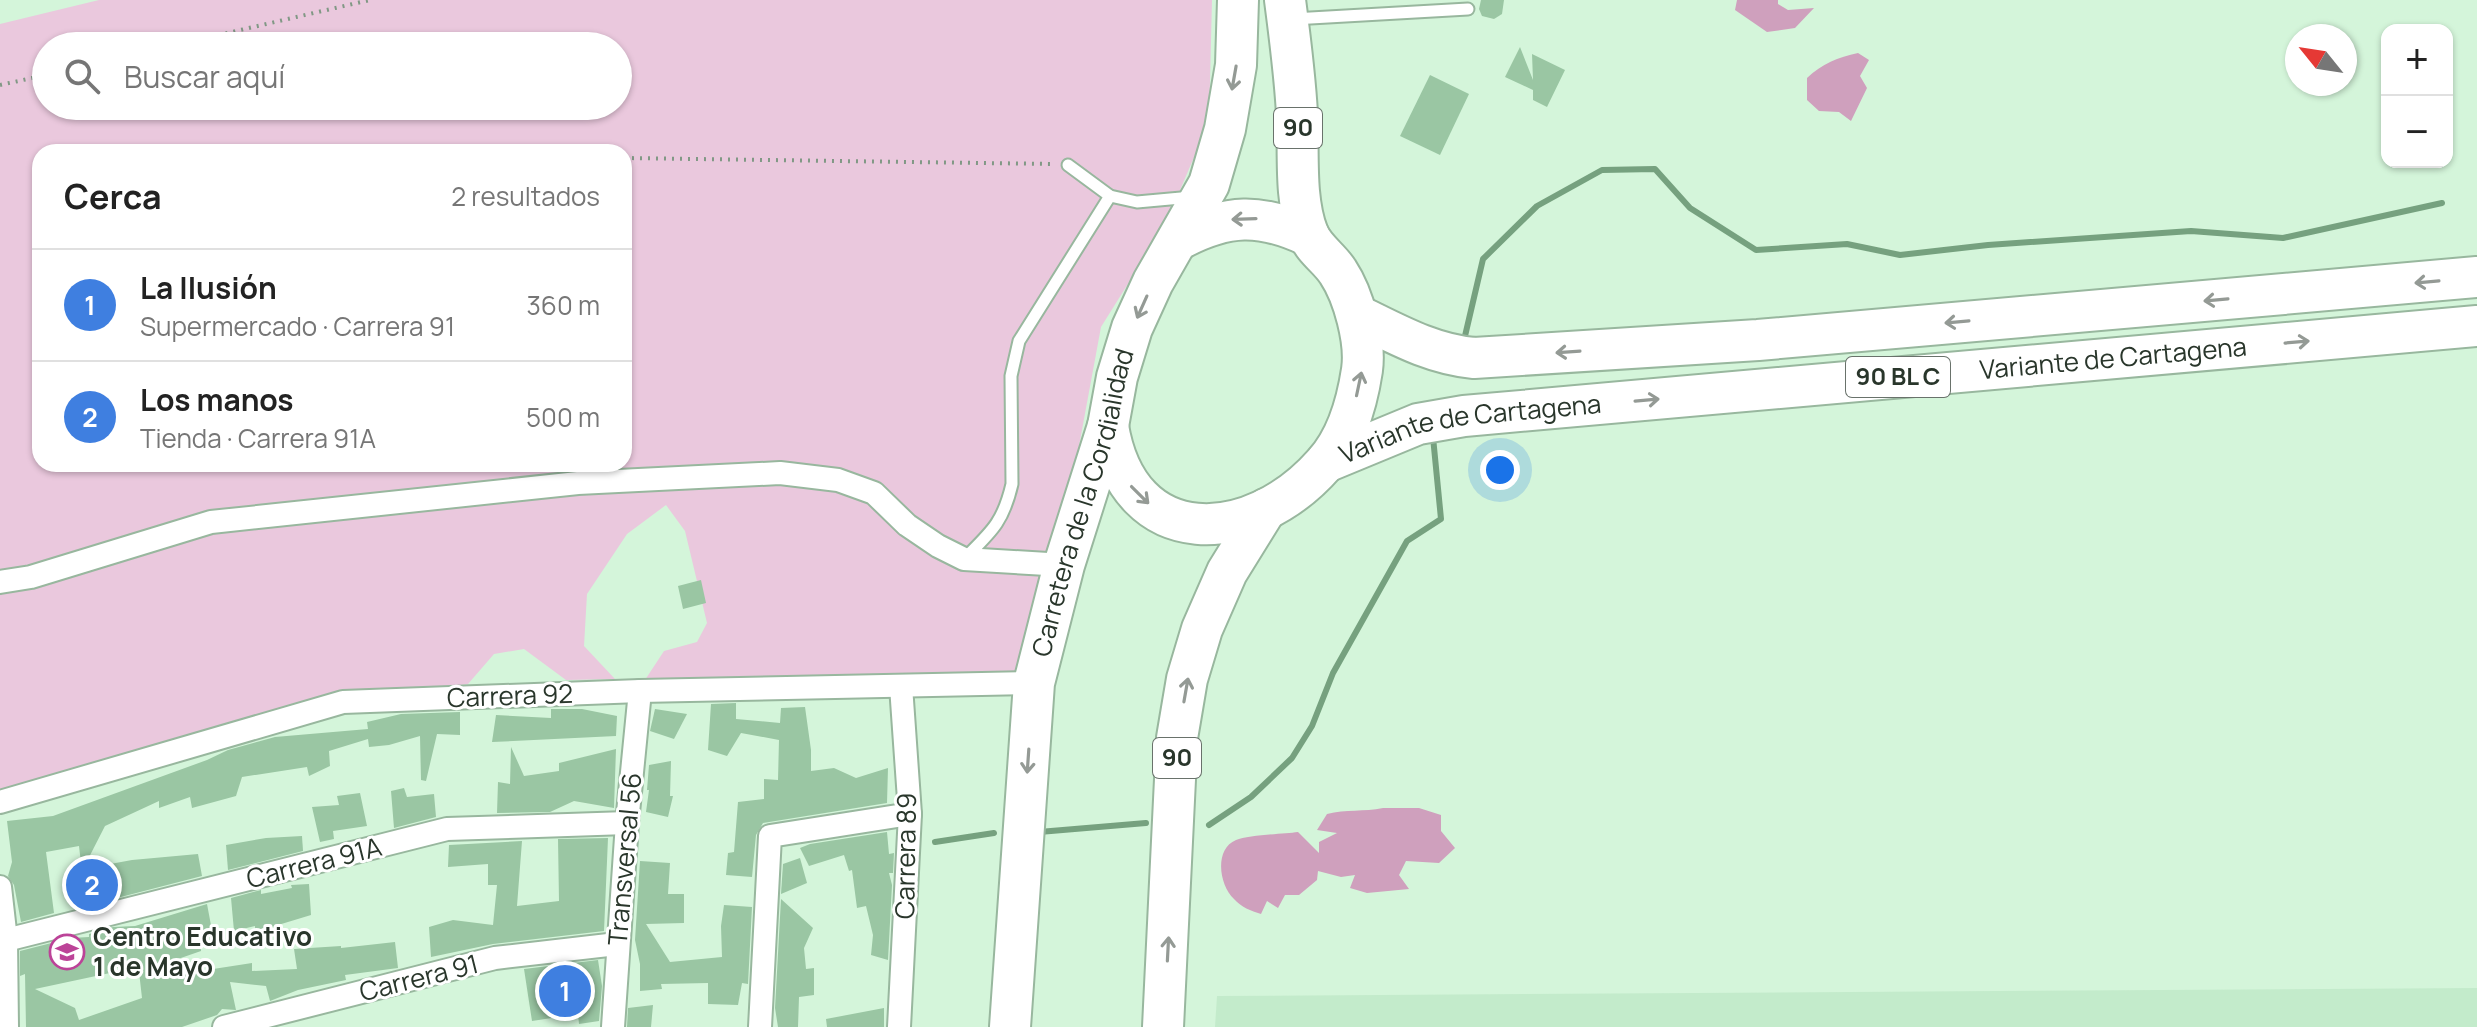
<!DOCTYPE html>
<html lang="es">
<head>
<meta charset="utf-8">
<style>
  body { margin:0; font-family:Manrope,sans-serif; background:#f6f6f6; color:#222 }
  .controls { position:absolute; right:24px; top:24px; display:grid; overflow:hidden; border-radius:16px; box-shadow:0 2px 6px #0004 }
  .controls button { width:72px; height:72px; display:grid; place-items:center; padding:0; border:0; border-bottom:2px solid #e0e0e0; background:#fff; color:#222; font:40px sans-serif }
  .compass { position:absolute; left:2285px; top:24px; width:72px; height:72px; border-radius:50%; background:#fff; box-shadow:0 2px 6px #0004; rotate:300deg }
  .you { position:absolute; left:1500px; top:470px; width:28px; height:28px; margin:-20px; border:6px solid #fff; border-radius:50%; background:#1a73e8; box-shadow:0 0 0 12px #1a73e833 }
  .badge { display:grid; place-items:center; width:52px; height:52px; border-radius:50%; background:#d93025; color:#fff; font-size:26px; font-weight:700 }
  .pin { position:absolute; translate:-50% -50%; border:4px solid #fff; box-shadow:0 2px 8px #0006 }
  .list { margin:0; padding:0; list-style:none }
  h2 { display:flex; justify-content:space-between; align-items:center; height:104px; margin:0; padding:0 32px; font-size:34px }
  h2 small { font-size:26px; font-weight:400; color:#767676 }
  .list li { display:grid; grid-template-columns:52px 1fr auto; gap:24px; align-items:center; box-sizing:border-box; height:112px; padding:0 32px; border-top:2px solid #e0e0e0 }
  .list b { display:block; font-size:30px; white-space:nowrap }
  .list p { margin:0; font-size:26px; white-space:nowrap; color:#767676 }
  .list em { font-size:26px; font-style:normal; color:#767676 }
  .icon { flex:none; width:44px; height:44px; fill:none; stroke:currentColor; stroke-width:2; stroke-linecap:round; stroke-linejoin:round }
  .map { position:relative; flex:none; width:2477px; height:1027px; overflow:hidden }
  .search { position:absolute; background:#fff; box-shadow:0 2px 6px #0004; left:32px; top:32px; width:600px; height:88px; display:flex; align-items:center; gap:20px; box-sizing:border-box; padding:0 28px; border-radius:44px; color:#767676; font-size:30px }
  .panel { position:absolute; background:#fff; box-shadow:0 2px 6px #0004; left:32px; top:144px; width:600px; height:328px; border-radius:24px }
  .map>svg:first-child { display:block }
  .built { fill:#c3ebcb }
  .green { fill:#eac8dd; fill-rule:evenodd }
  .forest { fill:#cfa0bd }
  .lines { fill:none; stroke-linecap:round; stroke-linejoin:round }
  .stream { stroke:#76a17f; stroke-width:6 }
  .building { fill:#9ac6a3; fill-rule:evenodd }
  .lane-casing { stroke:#98b79e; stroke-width:15 }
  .street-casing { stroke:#98b79e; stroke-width:26 }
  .highway-casing { stroke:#98b79e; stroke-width:44 }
  .path { stroke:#819885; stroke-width:4; stroke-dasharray:2 6; stroke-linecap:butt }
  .lane { stroke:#fff; stroke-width:11 }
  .street { stroke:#fff; stroke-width:22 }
  .highway { stroke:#fff; stroke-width:40 }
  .oneway { stroke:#949a95 }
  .labels { text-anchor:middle; stroke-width:6; stroke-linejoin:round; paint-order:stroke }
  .shield { fill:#fff; stroke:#69726b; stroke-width:2 }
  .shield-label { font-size:24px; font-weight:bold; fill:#29362b }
  .street-label { font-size:26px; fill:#29362b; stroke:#fff }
  .poi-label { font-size:26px; font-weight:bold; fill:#29362b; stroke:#fff; text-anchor:start }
</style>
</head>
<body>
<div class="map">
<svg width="2477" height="1027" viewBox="0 0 2477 1027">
  <rect width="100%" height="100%" fill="#d4f5da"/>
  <path class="built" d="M2477,988V1027H1215L1217,996Z"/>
  <path class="green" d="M99,0H1212L1209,122L1166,223L1101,327L1074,473L1020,671L645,680L664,651L697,642L707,623L685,531L666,505L627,534L587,594L584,646L615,679L566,680L524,649L494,654L468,684L343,702L0,802V24ZM46,46H618V106H46ZM40,152H624V464H40Z"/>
  <g class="forest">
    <path d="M1737,0H1778V4L1788,10L1814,8L1795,28L1767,32L1735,10Z"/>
    <path d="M1858,53L1869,60L1860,76L1867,88L1851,121L1839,112L1819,111L1807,100V78C1822,64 1838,57 1858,53Z"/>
    <path d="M1383,808H1419L1441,815V831L1455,848L1439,863L1406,861L1399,875L1409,889L1367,893L1350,888L1355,875L1341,877L1318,871L1317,880L1299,895H1285L1278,908L1267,901L1261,914C1251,911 1241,907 1234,899C1219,885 1214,849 1236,840C1248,835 1283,834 1298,832L1319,853V842L1337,833L1317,830L1327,814C1346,809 1364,812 1383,808Z"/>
  </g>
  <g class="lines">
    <g class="stream">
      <path d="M1465,336L1483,259L1537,206L1602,170L1655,169L1690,208L1756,250L1847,244L1900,255L1988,245L2191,231L2283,238L2442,203"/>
      <path d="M1209,825L1251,797L1292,758L1312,726L1333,673L1407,541L1441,519L1433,437"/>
      <path d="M1039,832L1146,823"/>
      <path d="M935,842L994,833"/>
    </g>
  </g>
  <g class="building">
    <path d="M1481,0H1504L1502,14L1494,19L1482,16L1479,9Z"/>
    <path d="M1520,47L1533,80L1532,54L1565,70L1547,107L1533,100V90L1505,77Z"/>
    <path d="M1430,75L1469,94L1440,155L1400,136Z"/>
    <path d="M701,580L706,603L683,609L678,586Z"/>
    <path d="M736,703V719L780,723L781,708L805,707L811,750V771L834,768L856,778L888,768L887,803L763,823L756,835L752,877L726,875L728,853L734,852L738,802L764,799V779L778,780L779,740L741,733L727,756L708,750L711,704Z"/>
    <path d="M551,709H582L617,716L616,736L492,742L496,715L551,718Z"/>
    <path d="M655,709L687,714L674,739L650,731Z"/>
    <path d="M460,712V735L437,734L426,781L421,780L420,736L389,745L369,747L368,739L329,751L330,766L309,776L307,767L242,777L236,796L192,808L190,797L159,808V801L105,826L83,869L132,860L198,854L202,876L86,906L79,846L46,852L54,913L21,922L14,885L8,876L12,862L7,821L53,816L207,760L228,750L275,737L368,729L367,722L401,714Z"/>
    <path d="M511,747L524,776L559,771V763L616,749L614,808L574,801L550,812L497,813L498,782L510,784Z"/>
    <path d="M671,761L670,796H673L668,817L646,812L649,790H647L649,765Z"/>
    <path d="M404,788L407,797L434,794L436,817L394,828L391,791Z"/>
    <path d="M360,793L367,826L333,831L334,839L320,842L312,807L339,805L337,796Z"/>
    <path d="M887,832L889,854L894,853L893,873H889L892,885L888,960L871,955L873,935L866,906L857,908L852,870L849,871L844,855L809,866L800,848L810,844Z"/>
    <path d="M302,836L303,851L228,870L226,845L266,838Z"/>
    <path d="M608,838L604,931L493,944L431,957L429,927L453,920L493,925L497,885H488V864L448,867L449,845L522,841L517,906L559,901L558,839Z"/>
    <path d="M800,858L807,883L781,894L783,864Z"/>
    <path d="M640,861L670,863L668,894H684V923L646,924L670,962L722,957L721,926L724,905L752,907L748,984L742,983L738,1005L708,1004V983L661,984L662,989L640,991V964L635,940Z"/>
    <path d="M309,884L311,915L255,932V926L234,931L231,898L261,890V894L292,888L291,885Z"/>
    <path d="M781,899L813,928L804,948L806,969L814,968V995L799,997L798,1027H778L775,1008Z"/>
    <path d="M207,904L213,936L201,940V951L152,968L155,978L252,963V971L297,969L294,949L341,946V948L395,942L398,968L345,975L346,980L298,990L270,1001L266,986L230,982L236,1010L222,1009L217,1015L182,1027H26L25,974L20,976V951L71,938L89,937V934L113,927L135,926ZM138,963L142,998L79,1020L75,1008L35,989L110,973L112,969Z"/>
    <path d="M598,960L602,986L599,1021L579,1024L578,1014L532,1021L524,969Z"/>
    <path d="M653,1005L651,1027H627L628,1008Z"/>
    <path d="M884,1008V1027H827L826,1019Z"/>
  </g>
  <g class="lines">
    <g class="lane-casing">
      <g id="lane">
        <path d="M1293,19L1468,9"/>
        <path d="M1068,165L1110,196L1137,202L1192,197"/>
        <path d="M964,559C991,532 1003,523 1012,484L1011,376L1019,341L1110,196"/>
      </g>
    </g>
    <g class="street-casing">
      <g id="street">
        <path d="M0,582L31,577L211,522L578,483L780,473L838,480L874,493L907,525L938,546L964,559L1064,565"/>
        <path d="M0,802L343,702L640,691L1034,683"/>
        <path d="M0,887L6,940L7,1027"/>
        <path d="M6,940L447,829L627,823"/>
        <path d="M224,1027L495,958L617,944"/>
        <path d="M613,1027L627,823L640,691"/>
        <path d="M760,1027L770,836L910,814"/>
        <path d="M899,1027L910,814L901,686"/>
      </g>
    </g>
    <g class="highway-casing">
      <g id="highway">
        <path d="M1180,239C1227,214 1260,213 1309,236"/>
        <path d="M1357,315C1396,334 1431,354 1474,358L1758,340L2477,277"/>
        <path d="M1108,426C1129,554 1252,546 1324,464C1347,439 1357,403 1362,370C1366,342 1354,296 1338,272C1330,259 1314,249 1308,234C1294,198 1299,152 1297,114C1295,76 1290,38 1285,0"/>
        <path id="s1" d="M1326,462L1418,424L1464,416L2477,326"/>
        <path id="s2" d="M1010,1027L1034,683L1064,565L1108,426L1117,377L1132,328L1153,282L1209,184L1225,129L1236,65L1238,0"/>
        <path d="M1163,1027L1177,738L1187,679L1202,629L1227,572L1266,509"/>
      </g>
    </g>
    <g class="path">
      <path d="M171,46L370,0"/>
      <path d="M0,85L46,75"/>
      <path d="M624,158L1054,164"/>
    </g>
    <use href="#lane" class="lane"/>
    <use href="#street" class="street"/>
    <use href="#highway" class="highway"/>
  </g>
  <defs><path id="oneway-shaft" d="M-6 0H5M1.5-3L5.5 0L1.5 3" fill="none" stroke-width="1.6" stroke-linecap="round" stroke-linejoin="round" transform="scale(2)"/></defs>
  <g class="oneway">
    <use href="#oneway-shaft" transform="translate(1234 78) rotate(100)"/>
    <use href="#oneway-shaft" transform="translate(1244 219) rotate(178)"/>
    <use href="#oneway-shaft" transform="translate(2427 282) rotate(175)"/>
    <use href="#oneway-shaft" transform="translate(2216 300) rotate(175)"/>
    <use href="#oneway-shaft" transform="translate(1142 307) rotate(114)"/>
    <use href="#oneway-shaft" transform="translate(1957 322) rotate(175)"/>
    <use href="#oneway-shaft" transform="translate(2297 342) rotate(-5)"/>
    <use href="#oneway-shaft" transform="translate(1568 352) rotate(176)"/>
    <use href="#oneway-shaft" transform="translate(1359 384) rotate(-78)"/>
    <use href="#oneway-shaft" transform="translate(1647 400) rotate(-5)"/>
    <use href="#oneway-shaft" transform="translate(1140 495) rotate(45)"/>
    <use href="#oneway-shaft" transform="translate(1186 690) rotate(-80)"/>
    <use href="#oneway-shaft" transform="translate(1028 761) rotate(94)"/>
    <use href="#oneway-shaft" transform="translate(1168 949) rotate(-87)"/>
  </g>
  <defs>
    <g id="school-ring" transform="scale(1.8)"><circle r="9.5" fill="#fff" stroke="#bc4398" stroke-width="1.5"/><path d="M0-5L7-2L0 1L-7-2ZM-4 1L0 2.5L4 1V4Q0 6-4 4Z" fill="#bc4398"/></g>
  </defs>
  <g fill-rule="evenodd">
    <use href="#school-ring" x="67" y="952"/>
  </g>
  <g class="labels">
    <g class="shield">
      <rect x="1274" y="108" width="48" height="40" rx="6"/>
      <rect x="1846" y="357" width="104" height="40" rx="6"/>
      <rect x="1153" y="738" width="48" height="40" rx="6"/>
    </g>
    <g class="shield-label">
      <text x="1298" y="136">90</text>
      <text x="1898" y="385">90 BL C</text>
      <text x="1177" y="766">90</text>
    </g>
    <g class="street-label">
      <text dy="9" stroke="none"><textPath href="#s1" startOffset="798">Variante de Cartagena</textPath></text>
      <text dy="9" stroke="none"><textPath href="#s1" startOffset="150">Variante de Cartagena</textPath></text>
      <text dy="9" stroke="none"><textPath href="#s2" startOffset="532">Carretera de la Cordialidad</textPath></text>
      <text transform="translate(510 696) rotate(-2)" y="9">Carrera 92</text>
      <text transform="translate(906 856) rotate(-89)" y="9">Carrera 89</text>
      <text transform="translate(625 859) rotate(-85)" y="9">Transversal 56</text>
      <text transform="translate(314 863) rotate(-14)" y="9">Carrera 91A</text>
      <text transform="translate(419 978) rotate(-14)" y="9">Carrera 91</text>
    </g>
    <g class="poi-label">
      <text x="93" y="946">Centro Educativo<tspan x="93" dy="30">1 de Mayo</tspan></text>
    </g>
  </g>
</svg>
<div class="controls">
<button>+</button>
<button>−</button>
</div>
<svg class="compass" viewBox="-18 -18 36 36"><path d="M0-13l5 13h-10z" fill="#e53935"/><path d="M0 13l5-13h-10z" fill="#767676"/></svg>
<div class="you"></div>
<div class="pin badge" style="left:565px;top:991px;background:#3f7fe0">1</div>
<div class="pin badge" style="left:92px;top:885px;background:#3f7fe0">2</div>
<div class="search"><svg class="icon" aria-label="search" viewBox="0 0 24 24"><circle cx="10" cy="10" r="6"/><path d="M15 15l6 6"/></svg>Buscar aquí</div>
<section class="panel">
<h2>Cerca<small>2 resultados</small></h2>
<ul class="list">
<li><span class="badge" style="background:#3f7fe0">1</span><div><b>La Ilusión</b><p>Supermercado · Carrera 91</p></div><em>360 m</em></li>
<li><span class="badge" style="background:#3f7fe0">2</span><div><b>Los manos</b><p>Tienda · Carrera 91A</p></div><em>500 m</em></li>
</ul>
</section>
</div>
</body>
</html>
